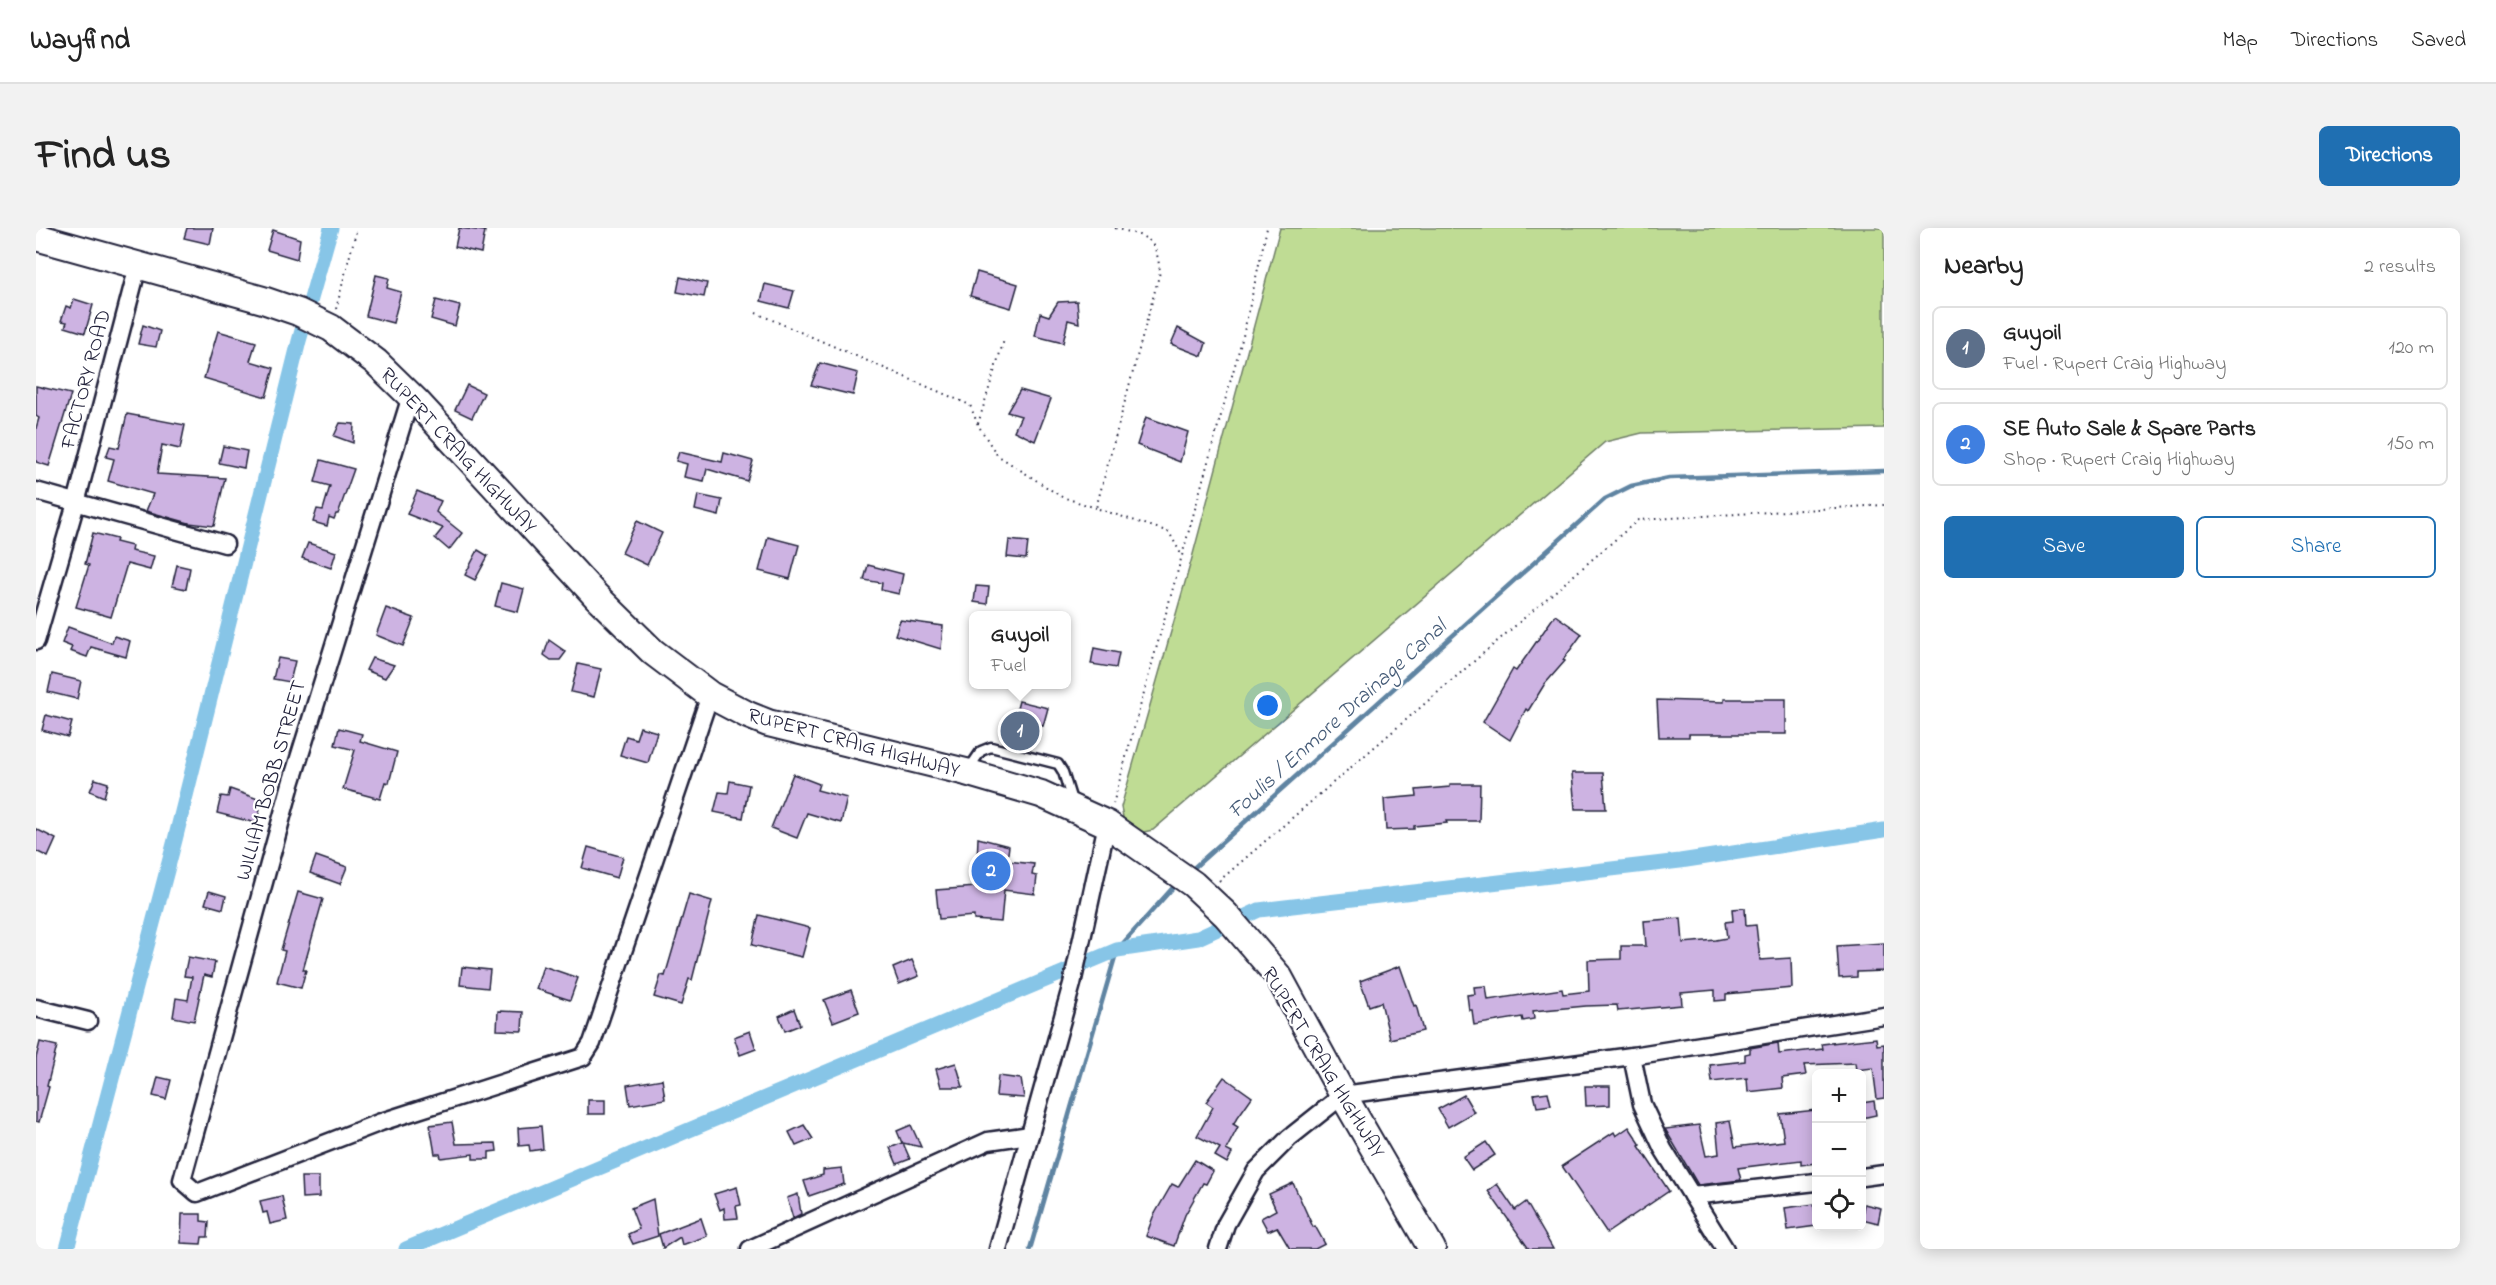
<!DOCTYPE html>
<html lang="en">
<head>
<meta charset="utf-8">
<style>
  body { margin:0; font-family:"Indie Flower",sans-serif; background:#f2f2f2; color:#222 }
  .controls { position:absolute; right:18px; bottom:18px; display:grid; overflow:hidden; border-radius:9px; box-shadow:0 3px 15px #0003 }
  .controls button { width:54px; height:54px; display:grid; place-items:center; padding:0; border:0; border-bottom:2px solid #e0e0e0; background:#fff; color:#222; font:30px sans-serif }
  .you { position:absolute; left:1232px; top:478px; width:21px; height:21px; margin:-15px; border:4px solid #fff; border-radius:50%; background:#1a73e8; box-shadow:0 0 0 9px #1a73e833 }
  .badge { display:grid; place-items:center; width:39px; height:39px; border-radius:50%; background:#1f6fb2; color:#fff; font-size:20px; font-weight:700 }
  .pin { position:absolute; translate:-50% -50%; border:3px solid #fff; box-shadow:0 2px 6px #0006 }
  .popup { position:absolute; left:933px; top:383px; width:102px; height:78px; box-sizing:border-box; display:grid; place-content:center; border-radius:9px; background:#fff; filter:drop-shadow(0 2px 4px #0005); font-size:20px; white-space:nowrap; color:#767676 }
  .popup b { font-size:22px; color:#222 }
  .popup::after { content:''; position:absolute; left:50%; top:100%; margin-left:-12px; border:12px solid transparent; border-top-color:#fff }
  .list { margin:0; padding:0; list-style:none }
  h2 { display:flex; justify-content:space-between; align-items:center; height:78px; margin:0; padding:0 24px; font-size:26px }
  h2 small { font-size:20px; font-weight:400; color:#767676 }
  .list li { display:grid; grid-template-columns:39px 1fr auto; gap:18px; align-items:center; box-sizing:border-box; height:84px; margin:0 12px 12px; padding:0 12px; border:2px solid #e0e0e0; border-radius:9px }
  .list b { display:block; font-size:22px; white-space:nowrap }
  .list p { margin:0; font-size:20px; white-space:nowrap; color:#767676 }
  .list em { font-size:20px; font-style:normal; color:#767676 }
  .actions { display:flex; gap:12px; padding:18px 24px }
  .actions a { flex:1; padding:14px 0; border:2px solid #1f6fb2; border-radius:9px; text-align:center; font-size:21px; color:#1f6fb2 }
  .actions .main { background:#1f6fb2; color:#fff }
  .icon { flex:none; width:33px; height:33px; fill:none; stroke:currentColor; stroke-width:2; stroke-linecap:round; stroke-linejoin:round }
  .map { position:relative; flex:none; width:1848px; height:1021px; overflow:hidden; border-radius:9px }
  header { display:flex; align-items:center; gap:36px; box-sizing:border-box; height:84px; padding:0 30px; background:#fff; border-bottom:2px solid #e0e0e0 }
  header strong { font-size:28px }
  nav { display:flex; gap:33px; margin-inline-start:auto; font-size:21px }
  .intro { display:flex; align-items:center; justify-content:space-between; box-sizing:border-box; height:144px; padding:0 36px }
  h1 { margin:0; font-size:42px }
  .button { padding:15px 27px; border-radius:9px; background:#1f6fb2; color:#fff; font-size:21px; font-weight:700 }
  main { display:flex; gap:36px; padding:0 36px }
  aside { flex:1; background:#fff; border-radius:9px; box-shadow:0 3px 15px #0003 }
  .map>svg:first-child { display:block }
  .green { fill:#bfdc94; stroke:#707f68; stroke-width:1.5 }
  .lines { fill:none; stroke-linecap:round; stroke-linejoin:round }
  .stream { stroke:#5f84a2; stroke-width:4.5 }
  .canal { stroke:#87c5e7; stroke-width:15 }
  .building { fill:#cdb3e2; stroke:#22223b; stroke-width:1.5 }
  .lane-casing { stroke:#22223b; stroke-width:13 }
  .street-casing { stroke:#22223b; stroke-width:21 }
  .primary-casing { stroke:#22223b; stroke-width:30 }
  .path { stroke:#22223b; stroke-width:2; stroke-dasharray:1.5 4.5; stroke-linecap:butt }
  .lane { stroke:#fff; stroke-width:8 }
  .street { stroke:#fff; stroke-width:16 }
  .primary { stroke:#fff; stroke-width:26 }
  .labels { text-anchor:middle; stroke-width:4.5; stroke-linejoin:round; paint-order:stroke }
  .street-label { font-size:21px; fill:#22223b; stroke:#fff }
  .water-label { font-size:22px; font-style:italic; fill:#455b77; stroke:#fff }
</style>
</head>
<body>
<header>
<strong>Wayfind</strong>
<nav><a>Map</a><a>Directions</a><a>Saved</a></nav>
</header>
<div class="intro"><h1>Find us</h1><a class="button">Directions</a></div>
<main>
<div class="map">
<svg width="1848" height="1021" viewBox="0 0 1848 1021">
  <rect width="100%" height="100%" fill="#fff"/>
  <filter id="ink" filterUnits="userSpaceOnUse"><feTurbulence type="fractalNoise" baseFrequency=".0167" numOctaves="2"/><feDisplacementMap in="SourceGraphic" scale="12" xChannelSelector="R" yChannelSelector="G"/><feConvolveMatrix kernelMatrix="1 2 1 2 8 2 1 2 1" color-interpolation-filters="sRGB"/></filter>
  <g filter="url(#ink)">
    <path class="green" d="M1244,0H1848V200L1606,205L1569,214L1117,602L1103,605L1088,594L1085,579L1156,330Z"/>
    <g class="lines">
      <g class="stream">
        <path d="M1152,645L1569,271L1595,258L1633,250L1848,243"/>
        <path d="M994,1021L1081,722L1142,654"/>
      </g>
      <g class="canal">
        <path d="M31,1021L139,612L263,113L295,0"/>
        <path d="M370,1021L1081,722L1162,710L1223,682L1644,633L1848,602"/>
      </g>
    </g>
    <g class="building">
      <path d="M151,0H177L174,16L148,10Z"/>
      <path d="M423,0L449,3L445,25L419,19Z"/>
      <path d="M237,2L264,11L261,31L231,22Z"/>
      <path d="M941,44L982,56L975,80L934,68Z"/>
      <path d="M340,47L353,50L351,60L365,64L357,95L330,88Z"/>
      <path d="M644,49L671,55L668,69L641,64Z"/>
      <path d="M729,56L758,63L753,80L725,73Z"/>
      <path d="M38,71L57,77L49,105L29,99L31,94L25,93L30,78L35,80Z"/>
      <path d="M400,72L424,78L419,98L395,91Z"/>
      <path d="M1041,73L1043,95L1032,92L1027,115L999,108L1004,85L1013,88L1022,74Z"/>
      <path d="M107,97L124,103L120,119L102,116Z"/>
      <path d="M1142,100L1170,115L1166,128L1135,116Z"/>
      <path d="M182,103L220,114L214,133L238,140L230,169L168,150Z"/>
      <path d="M784,135L822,145L817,167L775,157Z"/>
      <path d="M431,157L448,165L436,190L419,182Z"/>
      <path d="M0,158L35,166L13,238L0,234V200L3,190L0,188Z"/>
      <path d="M984,162L1015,171L999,213L978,203L985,188L971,184Z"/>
      <path d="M91,186L149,197L144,221L126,217L121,246L189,250L178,298L153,295L110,283L117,266L72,253L78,231L70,229L74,218L83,220Z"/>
      <path d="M1110,189L1152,204L1144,234L1101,217Z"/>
      <path d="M304,195L318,196L317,215L298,208Z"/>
      <path d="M187,218L211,223L208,240L183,235Z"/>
      <path d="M643,224L686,234L688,225L717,233L711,253L671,241L668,253L648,249L651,236L640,233Z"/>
      <path d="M285,232L318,241L302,286H300L298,291L293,289L291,298L277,294L281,281L287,282L294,258L279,254Z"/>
      <path d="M381,263L405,273L400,284L426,305L413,322L399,310L407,300L371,286Z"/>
      <path d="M662,267L686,272L683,288L659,282Z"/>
      <path d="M601,293L626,305L611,337L586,325Z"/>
      <path d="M57,305L81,311L80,314L96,318L95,323L118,328L114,342L91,336L75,389L40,379L53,337L49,336Z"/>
      <path d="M732,309L763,317L754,351L723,343Z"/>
      <path d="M973,312L992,314L990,331L971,329Z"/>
      <path d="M272,315L300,324L295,340L266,330Z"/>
      <path d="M442,322L452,328L439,352L429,347Z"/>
      <path d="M141,337L154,340L150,361L136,358Z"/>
      <path d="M832,337L867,346L863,366L845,362L846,355L828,352Z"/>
      <path d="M465,355L488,361L482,384L459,378Z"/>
      <path d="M940,358L953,359L951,376L938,374Z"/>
      <path d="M350,380L378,390L367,418L340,407Z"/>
      <path d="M1519,387L1546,406L1527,432L1529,433L1508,457L1492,483L1490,481L1474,512L1447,494L1477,441L1480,443Z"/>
      <path d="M864,392L907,398L905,421L859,407Z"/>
      <path d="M32,399L76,415L78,408L94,413L90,429L55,419L51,429L34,423L36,419L26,415Z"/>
      <path d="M513,412L530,424L524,432H515L508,427Z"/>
      <path d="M1058,420L1083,425L1080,440L1055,436Z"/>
      <path d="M242,430L259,433L254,454L237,451Z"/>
      <path d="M336,430L358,437L349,450L330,442Z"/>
      <path d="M542,436L565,441L558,469L535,464Z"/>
      <path d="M16,446L45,453L41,471L12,464Z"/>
      <path d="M1688,471H1750V506H1653V509H1623L1621,472L1688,474Z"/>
      <path d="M983,473L1012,480L1007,498L995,495L990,514L973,510Z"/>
      <path d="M10,487L36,494L32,509L6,502Z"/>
      <path d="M604,499L621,504L612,535L584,527L590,508L600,511Z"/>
      <path d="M303,500L326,506L324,513L361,524L353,555L349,554L344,571L307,561L319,522L299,517Z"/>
      <path d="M1536,545H1567L1570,581H1539Z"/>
      <path d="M757,546L783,556L781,562L811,570L805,595L771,585L761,610L735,600Z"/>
      <path d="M59,551L72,555L68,569L54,563Z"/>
      <path d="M694,553L713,557L707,590L678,584L683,564L692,565Z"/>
      <path d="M1414,556H1444L1443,593H1410L1411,595L1378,598V601L1350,602L1348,571L1381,568L1380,562L1414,559Z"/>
      <path d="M194,561L222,571L220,580L224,582L220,595L181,585L185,568L192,569Z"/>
      <path d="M0,601L20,611L12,629L0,623Z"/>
      <path d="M942,610L973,618L971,633L998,636L996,647L1001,648L999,666L968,662L965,694L938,692V688L903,691L900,662L940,659Z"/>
      <path d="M552,619L587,629L581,650L546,640Z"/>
      <path d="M280,628L311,639L304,656L274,645Z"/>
      <path d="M173,663L190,668L187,681L169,676Z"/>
      <path d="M262,664L287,671L267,742H270L265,760L241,754L249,723L245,722Z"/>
      <path d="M653,666L676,673L656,752L653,751L645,777L618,769L625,747L629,748Z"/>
      <path d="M1709,680L1710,698L1720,697L1724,732L1755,730L1756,760L1690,766V772L1679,773V762L1645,765L1646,777L1582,783L1581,777L1550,778L1497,783L1498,791L1487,793L1486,789L1438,797L1436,782H1433L1431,767L1439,766L1438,759L1450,758L1452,772L1526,761L1527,766L1553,763L1552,732L1585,731V718H1610L1608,693L1645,690L1647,715L1680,712L1691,710L1689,694L1697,693L1696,681Z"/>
      <path d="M723,687L774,700L766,729L716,717Z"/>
      <path d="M1848,715V743L1821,744V749L1803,750L1801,718Z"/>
      <path d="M152,729L179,734L176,749L168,747L158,793L137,789L140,770L152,772L156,749L148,748Z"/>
      <path d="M876,732L883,748L863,756L857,740Z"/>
      <path d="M507,738L542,750L534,772L500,761Z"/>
      <path d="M1364,738L1378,778L1380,777L1387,803L1354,811L1345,774L1333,778L1324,753Z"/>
      <path d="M426,739L454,742L452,760L424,757Z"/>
      <path d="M815,762L823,784L797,794L788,772Z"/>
      <path d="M758,781L764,797L749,803L743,788Z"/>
      <path d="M462,783L487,784L486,803L461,802Z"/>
      <path d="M714,803L720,821L704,827L698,809Z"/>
      <path d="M1840,810L1841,817L1848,816V870L1841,871L1837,840L1820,842L1819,835L1768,837L1770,847L1746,850L1747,860L1712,864L1711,850L1676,854L1674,837L1709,833V826L1714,825V820L1742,815L1743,826L1787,821L1786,816Z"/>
      <path d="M4,814L21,818L11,858L13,859L3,894L0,893V830Z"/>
      <path d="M920,835L927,859H905L900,841Z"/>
      <path d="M962,848L985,851L988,870L960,868Z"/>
      <path d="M122,849L135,852L130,871L117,868Z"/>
      <path d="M1188,849L1216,869L1197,896L1202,899L1190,922L1196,925L1191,935L1179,928L1184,920L1161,908L1177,879L1170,874Z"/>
      <path d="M626,851L629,871L594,877L591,857Z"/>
      <path d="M1549,858H1574V877L1550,878Z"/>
      <path d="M1512,864L1515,877L1501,879L1498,866Z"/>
      <path d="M1428,867L1438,884L1412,899L1402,881Z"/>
      <rect x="552" y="872" width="17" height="14"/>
      <path d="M1838,873L1840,887L1826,890V875Z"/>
      <path d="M1780,882V935L1765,937V932L1702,940L1705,952L1662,957L1629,901L1663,897L1670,928L1683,926L1680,895L1694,893L1699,919L1748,913L1744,886Z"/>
      <path d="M416,894L420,916L460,915L461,923L453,924V931H437V926L405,930L404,926H399L394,897Z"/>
      <path d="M768,897L777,911L760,918L753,904Z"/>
      <path d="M875,897L885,919L867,915L874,931L861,936L854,920L866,915L861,903Z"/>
      <path d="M505,898L507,921L494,923L493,917L483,918L482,900Z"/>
      <path d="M1593,899L1605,917L1603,918L1633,963L1571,1005L1526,938L1578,904L1580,908Z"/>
      <path d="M1450,914L1459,927L1436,942L1427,929Z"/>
      <path d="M1159,932L1177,943L1170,956L1167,955L1149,987L1138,1018L1110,1008L1117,989L1136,956L1142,959Z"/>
      <path d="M806,940L808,956L773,968L768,953L787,947V942Z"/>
      <path d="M265,949H283V969L266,970Z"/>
      <path d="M1257,955L1277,999L1279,998L1289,1016L1279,1021H1254L1241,999L1232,1003L1225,990L1240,982L1233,966Z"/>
      <path d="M1461,956L1479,982L1490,974L1517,1021H1493L1452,963Z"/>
      <path d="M701,959L705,977L700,978L702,990L689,991L688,980L684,982L678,966Z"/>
      <path d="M762,966L765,986L757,990L751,970Z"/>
      <path d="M246,968L251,992L234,996L231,984L227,985L224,973Z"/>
      <path d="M617,971L622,1008L597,1016L592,1006L603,1001L595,980Z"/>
      <path d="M1778,976L1780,998L1752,1002L1749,980Z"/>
      <path d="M1828,976L1845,980L1842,995L1826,991Z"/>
      <path d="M146,986H165V993L173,994L172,1009H166L165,1016L145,1015Z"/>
      <path d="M665,990L671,1008L646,1017L644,1009L627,1020L623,1006Z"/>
    </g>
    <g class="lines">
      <g class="lane-casing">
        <path id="lane" d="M932,542L945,523L955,519L1022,536L1027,544L1036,573"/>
      </g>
      <g class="street-casing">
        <g id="street">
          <path d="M375,168L255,556L146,952L161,965L345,894L547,829L556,815L674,467"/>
          <path d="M0,263L189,316"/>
          <path d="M0,413L40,275L102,38"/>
          <path d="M0,780L52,793"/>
          <path d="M1596,828L1606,876L1627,921L1689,1021"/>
          <path d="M1826,949L1848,946"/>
          <path d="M1656,968L1780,954"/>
          <path d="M714,1021L952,913L994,907"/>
          <path d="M962,1021L1036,756L1071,596"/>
          <path d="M1182,1021L1190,996L1220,943L1253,910L1307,867L1596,828L1848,788"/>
        </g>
      </g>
      <g class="primary-casing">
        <path id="primary" d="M0,9L227,72L262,84L295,100L340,134L381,174L560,368L617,424L674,467L712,487L732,495L930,544L1005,566L1071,596L1157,656L1190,687L1243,749L1307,867L1396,1021"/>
      </g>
      <g class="path">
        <path d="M1079,0C1111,9 1120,8 1124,44L1060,280L1133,304L1146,328"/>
        <path d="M300,81L321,0"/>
        <path d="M720,85L934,177L942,197L961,227L1026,269L1060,280"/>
        <path d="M942,196L968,112"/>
        <path d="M1077,576L1207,108L1231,0"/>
        <path d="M1183,653L1602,292L1848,277"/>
      </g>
      <use href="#lane" class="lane"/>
      <use href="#street" class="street"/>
      <use href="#primary" class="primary"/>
    </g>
  </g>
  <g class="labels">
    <g class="street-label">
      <text transform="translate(49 151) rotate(-75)" y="7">FACTORY ROAD</text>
      <text transform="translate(423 222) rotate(47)" y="7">RUPERT CRAIG HIGHWAY</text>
      <text transform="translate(818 514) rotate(15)" y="7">RUPERT CRAIG HIGHWAY</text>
      <text transform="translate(234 552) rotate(-74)" y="7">WILLIAM BOBB STREET</text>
      <text transform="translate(1288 834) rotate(59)" y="7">RUPERT CRAIG HIGHWAY</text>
    </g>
    <g class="water-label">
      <text transform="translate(1300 490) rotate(-42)" y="8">Foulis / Enmore Drainage Canal</text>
    </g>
  </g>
</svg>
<div class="controls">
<button>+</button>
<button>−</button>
<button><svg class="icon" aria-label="locate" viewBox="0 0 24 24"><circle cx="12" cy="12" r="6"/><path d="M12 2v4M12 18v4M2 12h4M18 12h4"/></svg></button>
</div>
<div class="you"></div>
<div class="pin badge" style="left:984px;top:503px;background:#5c6f8a">1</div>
<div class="popup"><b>Guyoil</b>Fuel</div>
<div class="pin badge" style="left:955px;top:643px;background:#3f7fe0">2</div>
</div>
<aside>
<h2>Nearby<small>2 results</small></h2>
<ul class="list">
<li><span class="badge" style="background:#5c6f8a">1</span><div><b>Guyoil</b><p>Fuel · Rupert Craig Highway</p></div><em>120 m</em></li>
<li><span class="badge" style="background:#3f7fe0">2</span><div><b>SE Auto Sale &amp; Spare Parts</b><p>Shop · Rupert Craig Highway</p></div><em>150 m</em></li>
</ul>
<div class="actions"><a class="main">Save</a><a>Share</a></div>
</aside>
</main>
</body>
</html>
